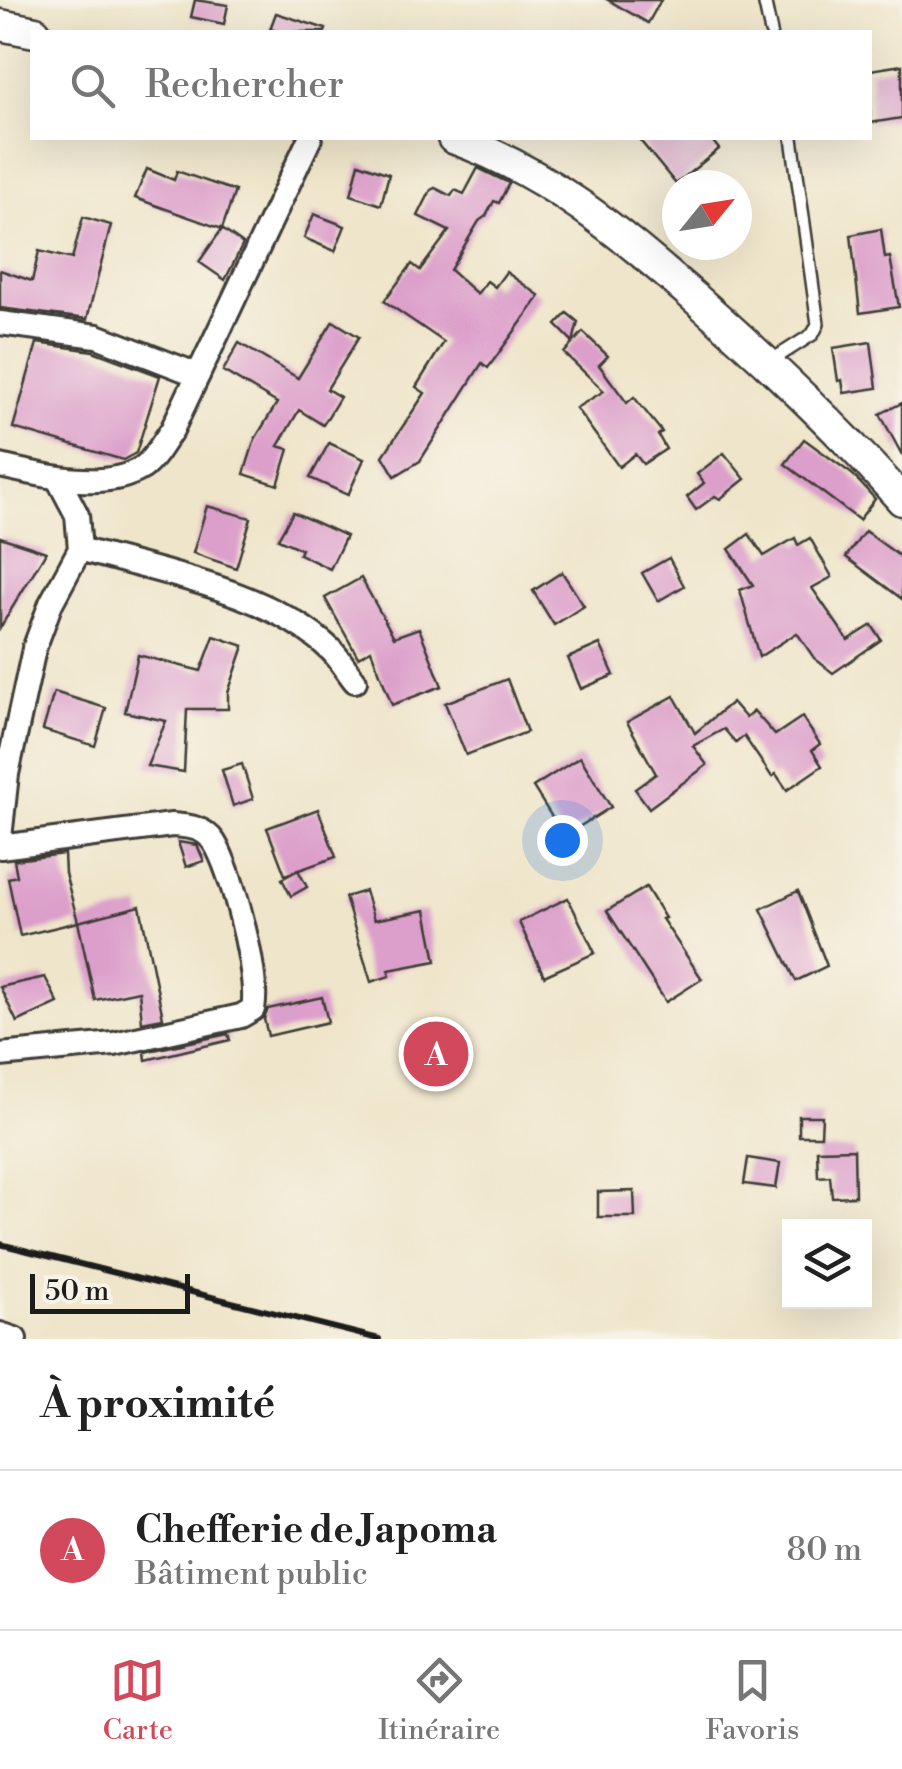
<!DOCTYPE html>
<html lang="fr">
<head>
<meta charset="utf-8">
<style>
  body { margin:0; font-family:"Libre Bodoni",serif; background:#f6f6f6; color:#222 }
  .controls { position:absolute; right:30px; bottom:30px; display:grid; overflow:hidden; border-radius:0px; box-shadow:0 10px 40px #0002 }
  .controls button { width:90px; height:90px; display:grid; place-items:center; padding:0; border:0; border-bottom:2px solid #e0e0e0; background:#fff; color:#222; font:50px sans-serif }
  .compass { position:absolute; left:662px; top:170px; width:90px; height:90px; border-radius:50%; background:#fff; box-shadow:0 10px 40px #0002; rotate:60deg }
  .scale { position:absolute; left:30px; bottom:25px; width:160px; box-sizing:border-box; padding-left:10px; border:5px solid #1c1c1c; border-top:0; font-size:28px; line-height:35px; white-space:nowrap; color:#1c1c1c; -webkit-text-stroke:8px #f7f3e8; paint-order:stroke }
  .you { position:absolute; left:562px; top:840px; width:35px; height:35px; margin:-25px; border:8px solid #fff; border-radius:50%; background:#1a73e8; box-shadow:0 0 0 15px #1a73e833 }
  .badge { display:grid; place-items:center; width:65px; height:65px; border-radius:50%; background:#d1495b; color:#fff; font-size:32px; font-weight:700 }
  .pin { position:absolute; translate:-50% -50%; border:5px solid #fff; box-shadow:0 2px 10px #0006 }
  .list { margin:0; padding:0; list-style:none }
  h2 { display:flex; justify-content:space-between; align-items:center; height:130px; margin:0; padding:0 40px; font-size:42px }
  h2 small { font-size:32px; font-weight:400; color:#767676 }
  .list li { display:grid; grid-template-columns:65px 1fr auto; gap:30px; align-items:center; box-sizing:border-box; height:160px; padding:0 40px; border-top:2px solid #e0e0e0 }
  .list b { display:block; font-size:38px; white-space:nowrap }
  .list p { margin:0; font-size:32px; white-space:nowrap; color:#767676 }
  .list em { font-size:32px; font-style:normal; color:#767676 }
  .icon { flex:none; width:55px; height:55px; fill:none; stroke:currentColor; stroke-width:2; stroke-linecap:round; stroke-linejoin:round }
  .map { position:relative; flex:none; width:902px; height:1339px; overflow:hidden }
  .search { position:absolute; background:#fff; box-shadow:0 10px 40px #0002; left:30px; right:30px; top:30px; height:110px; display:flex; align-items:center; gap:25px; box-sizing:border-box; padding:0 35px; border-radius:0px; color:#767676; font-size:38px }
  .sheet { height:290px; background:#fff }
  nav { display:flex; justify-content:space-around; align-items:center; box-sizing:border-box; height:140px; border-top:2px solid #e0e0e0; background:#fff; font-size:28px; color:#767676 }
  nav a { display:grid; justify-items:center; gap:5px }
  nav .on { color:#d1495b }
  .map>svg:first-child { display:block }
  .building { fill:#dc9eca }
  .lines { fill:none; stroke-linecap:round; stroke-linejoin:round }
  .service-casing { stroke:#3c3a36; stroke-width:16 }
  .minor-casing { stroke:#3c3a36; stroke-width:28 }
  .tertiary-casing { stroke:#3c3a36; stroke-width:35 }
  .service { stroke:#fff; stroke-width:11 }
  .minor { stroke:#fff; stroke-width:22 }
  .tertiary { stroke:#fff; stroke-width:30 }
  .rail { stroke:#1c1c1c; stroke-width:6 }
</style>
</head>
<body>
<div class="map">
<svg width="902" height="1339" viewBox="0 0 902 1339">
  <rect width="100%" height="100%" fill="#f7f3e8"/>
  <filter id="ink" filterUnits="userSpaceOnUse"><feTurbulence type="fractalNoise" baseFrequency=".01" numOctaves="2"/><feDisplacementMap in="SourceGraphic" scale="20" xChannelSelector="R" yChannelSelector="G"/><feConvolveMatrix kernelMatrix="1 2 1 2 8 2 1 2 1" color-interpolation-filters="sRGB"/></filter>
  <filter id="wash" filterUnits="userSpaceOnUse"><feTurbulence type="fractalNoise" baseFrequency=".0048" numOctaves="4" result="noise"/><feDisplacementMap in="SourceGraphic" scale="40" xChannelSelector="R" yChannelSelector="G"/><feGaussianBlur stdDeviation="2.25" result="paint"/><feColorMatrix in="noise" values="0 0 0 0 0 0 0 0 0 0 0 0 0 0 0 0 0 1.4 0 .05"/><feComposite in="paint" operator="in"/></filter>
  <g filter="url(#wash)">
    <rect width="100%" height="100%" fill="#efe5ca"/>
    <g id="blocks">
      <g class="building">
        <path d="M195,0L228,5L224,24L191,17Z"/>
        <path d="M608,0H661L648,23Z"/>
        <path d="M276,13L326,29L325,32H280L270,29Z"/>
        <path d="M902,65V118L870,123V70Z"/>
        <path d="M638,138H710L719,149L676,184Z"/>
        <path d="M359,163L389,174L381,205L351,195Z"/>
        <path d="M478,168L509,183L499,203L494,201L486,216L479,221L450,270L477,294L487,281L495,287L506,272L540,296L488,368L482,363L420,461L395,476L383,456L425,393L416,387L444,342L384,301L412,264L420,270L449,231L418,216L431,190L435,188L451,196L455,190L464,194Z"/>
        <path d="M147,169L174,180L177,171L235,191L222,229L135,198Z"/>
        <path d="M314,214L345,226L335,251L304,238Z"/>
        <path d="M83,217L111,225L87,319L0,308V270L32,281L39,251L72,259Z"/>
        <path d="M222,229L243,244L225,280L199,262Z"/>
        <path d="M881,229L885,258L890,257L899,307L860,313L851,235Z"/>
        <path d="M567,313L578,322L573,342L556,325Z"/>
        <path d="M333,321L359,337L327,389L340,397L323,425L299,410L278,446L289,449L278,485L244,474L255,439L277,403L223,371L239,343L298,378Z"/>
        <path d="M583,332L608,356L599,365L627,403L634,397L662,432L658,435L666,449L643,464L635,454L619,467L576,408L604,391L564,353Z"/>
        <path d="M871,342L877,388L844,393L842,380L838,381L833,348Z"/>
        <path d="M37,343L93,351L160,376L136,453L123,460L13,428Z"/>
        <path d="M902,403V455L880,414Z"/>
        <path d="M804,439L852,474L875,499L859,520L785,464Z"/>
        <path d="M329,443L364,459L348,495L310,478Z"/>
        <path d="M724,453L745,479L720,499L715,496L696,510L687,497L704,483L697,474Z"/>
        <path d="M207,506L251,518L236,568L193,553Z"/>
        <path d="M293,512L346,536L330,569L299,554L301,549L278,539Z"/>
        <path d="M865,531L902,558V599L846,557Z"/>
        <path d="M749,534L764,556L795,538L798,545L810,538L832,577L812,588L848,640L872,625L881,640L833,673L814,658L797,633L759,657L740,590L753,585L729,549Z"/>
        <path d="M0,537L46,552L0,628Z"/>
        <path d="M669,558L684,586L658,601L642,573Z"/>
        <path d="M562,572L584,606L554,625L533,591Z"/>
        <path d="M361,578L394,637L419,628L442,686L392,705L371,650L358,657L325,598Z"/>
        <path d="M214,636L244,646L228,693V709H187L184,772L147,766L166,721L125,712L138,655L201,671Z"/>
        <path d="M600,644L614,675L581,689L568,658Z"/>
        <path d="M507,679L527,732L466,755L445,703Z"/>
        <path d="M54,692L106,708L95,746L43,730Z"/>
        <path d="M674,696L695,733L732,702L746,718L754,711L775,735L802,717L820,744L812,750L822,766L787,790L776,774L772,777L744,736L736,743L724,729L693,746L707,765L649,808L635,789L656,774L627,722Z"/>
        <path d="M580,757L611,807L564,836L533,787Z"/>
        <path d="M242,764L253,799L233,806L222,770Z"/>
        <path d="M318,809L336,857L285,875L267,828Z"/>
        <path d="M178,842L197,845L204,861L186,867Z"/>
        <path d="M64,854L65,873L78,922L20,936L8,878L17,876L14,860Z"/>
        <path d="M298,870L307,887L291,896L282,879Z"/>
        <path d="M646,887L665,918L662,919L702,979L666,1002L607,911Z"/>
        <path d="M365,891L374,920L426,910L436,961L389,970L390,976L371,982L345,897Z"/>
        <path d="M798,891L827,966L796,981L761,909Z"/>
        <path d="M568,898L595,953L544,976L519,922Z"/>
        <path d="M140,906L163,1018L142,1022L139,991L95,1000L78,922Z"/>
        <path d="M45,977L58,1003L17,1022L0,987Z"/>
        <path d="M322,997L328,1022L268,1036L264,1019L268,1009Z"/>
        <path d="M228,1034L230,1040L146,1060L145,1052Z"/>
        <path d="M799,1116H822L821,1136H799Z"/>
        <path d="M854,1149L855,1196L832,1197L830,1176L818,1177L817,1150Z"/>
        <path d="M748,1158L780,1163L776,1188L744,1184Z"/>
        <path d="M634,1191L635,1217H598V1192Z"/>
      </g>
    </g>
  </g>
  <g filter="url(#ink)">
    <use href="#blocks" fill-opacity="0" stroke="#3c3a36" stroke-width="2.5"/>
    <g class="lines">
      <g class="service-casing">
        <g id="service">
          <path d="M764,0L771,32"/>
          <path d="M769,362L813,334L818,324L792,138"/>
        </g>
      </g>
      <g class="minor-casing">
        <g id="minor">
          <path d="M0,323L97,336L198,375"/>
          <path d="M0,466C40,475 104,492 142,468C154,460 163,442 172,430L310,138"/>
          <path d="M80,549C161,573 268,590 331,650C340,659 347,671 355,681"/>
          <path d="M0,838L7,774L34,649L51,603L80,549L77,515L58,479"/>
          <path d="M0,847L172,825C188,826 204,827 214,842C232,870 260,977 253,1009L241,1016L114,1044L0,1055"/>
          <path d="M0,1334L15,1339"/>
        </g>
      </g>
      <g class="tertiary-casing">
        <g id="tertiary">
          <path d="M0,25L35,32"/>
          <path d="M453,138C551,174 616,230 694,297C767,361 837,427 902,500"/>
        </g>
      </g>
      <use href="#service" class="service"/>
      <use href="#minor" class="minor"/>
      <use href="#tertiary" class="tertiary"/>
      <path class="rail" d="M0,1244L379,1339"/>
    </g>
  </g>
</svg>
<div class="controls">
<button><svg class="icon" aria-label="layers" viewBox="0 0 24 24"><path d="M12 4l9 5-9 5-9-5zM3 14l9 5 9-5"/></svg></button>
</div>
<svg class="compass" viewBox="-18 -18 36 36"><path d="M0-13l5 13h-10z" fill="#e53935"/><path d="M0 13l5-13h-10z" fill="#767676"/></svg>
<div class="scale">50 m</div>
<div class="you"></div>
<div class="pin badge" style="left:436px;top:1054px">A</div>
<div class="search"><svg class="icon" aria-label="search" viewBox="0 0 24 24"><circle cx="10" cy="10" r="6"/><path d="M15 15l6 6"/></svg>Rechercher</div>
</div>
<section class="sheet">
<h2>À proximité<small></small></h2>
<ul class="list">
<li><span class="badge">A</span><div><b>Chefferie de Japoma</b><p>Bâtiment public</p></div><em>80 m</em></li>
</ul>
</section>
<nav>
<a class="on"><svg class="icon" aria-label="map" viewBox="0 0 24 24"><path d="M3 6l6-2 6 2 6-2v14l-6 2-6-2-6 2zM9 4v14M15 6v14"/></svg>Carte</a>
<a><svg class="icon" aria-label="directions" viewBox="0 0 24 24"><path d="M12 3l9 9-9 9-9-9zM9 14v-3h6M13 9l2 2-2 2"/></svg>Itinéraire</a>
<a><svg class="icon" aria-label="saved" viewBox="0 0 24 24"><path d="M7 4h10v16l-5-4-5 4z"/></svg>Favoris</a>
</nav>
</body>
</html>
